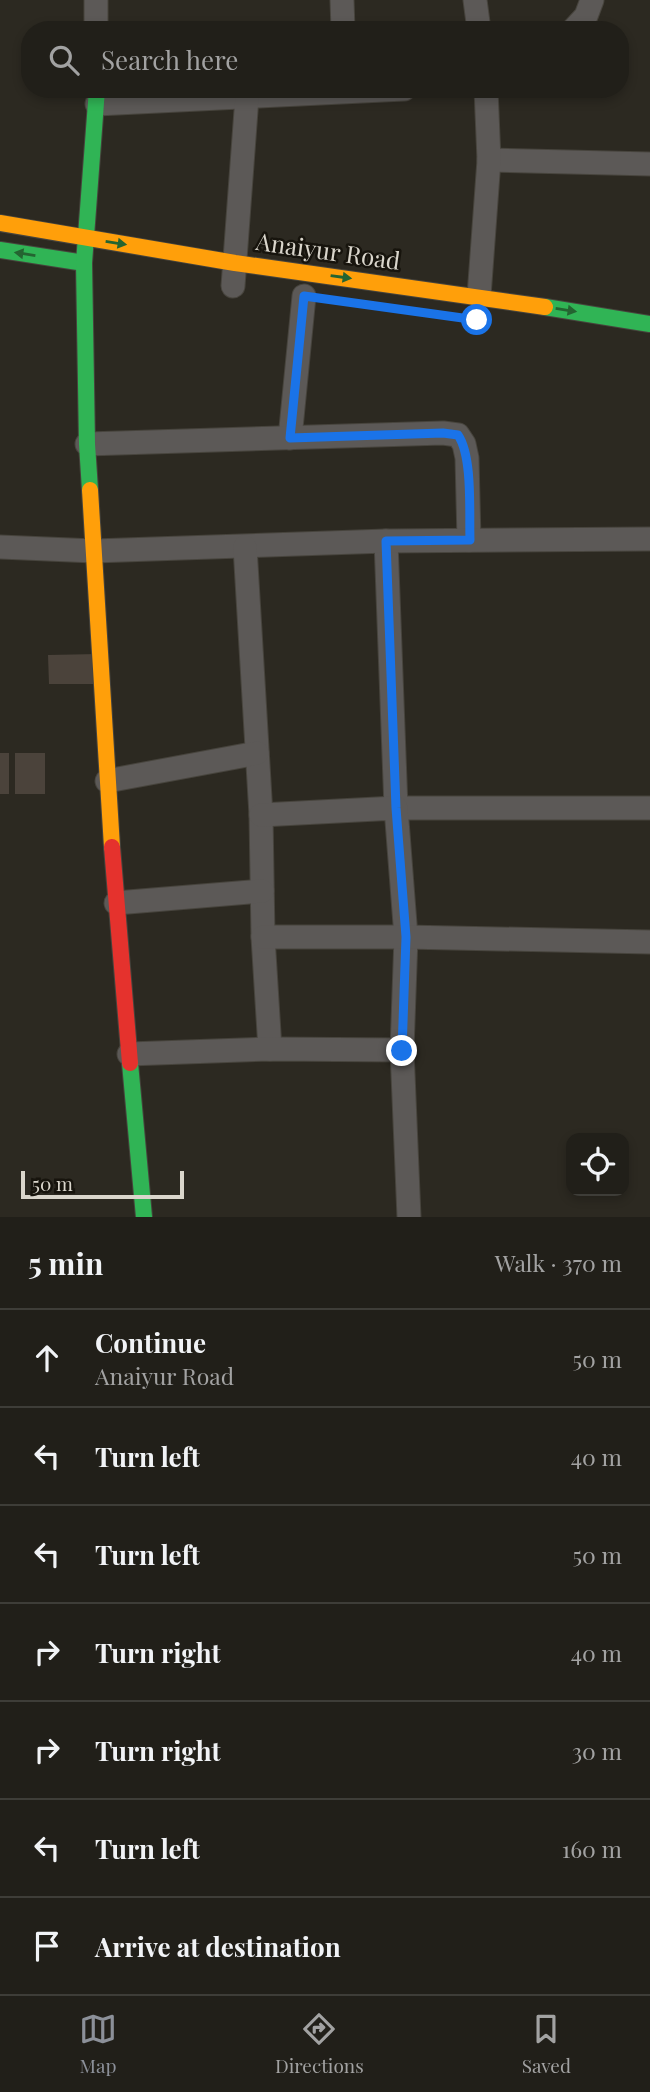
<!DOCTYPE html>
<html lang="en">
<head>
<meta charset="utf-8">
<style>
  body { margin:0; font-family:"Playfair Display",serif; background:#292722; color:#f1f3f6 }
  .controls { position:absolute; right:21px; bottom:21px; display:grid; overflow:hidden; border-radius:14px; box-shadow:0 4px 10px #0003 }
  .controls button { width:63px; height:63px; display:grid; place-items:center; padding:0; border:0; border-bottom:2px solid #3e3d38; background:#211f19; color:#f1f3f6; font:35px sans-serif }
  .scale { position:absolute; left:21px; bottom:18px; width:163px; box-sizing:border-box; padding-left:7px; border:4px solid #dad6cc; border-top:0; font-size:19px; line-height:24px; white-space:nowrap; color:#dad6cc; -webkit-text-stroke:5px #17140d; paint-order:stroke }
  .stop { position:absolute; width:21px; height:21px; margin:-16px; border:5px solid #1a73e8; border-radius:50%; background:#fff }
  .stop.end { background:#1a73e8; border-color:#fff; box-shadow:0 2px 7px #0008 }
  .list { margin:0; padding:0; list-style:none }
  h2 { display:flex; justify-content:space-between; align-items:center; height:91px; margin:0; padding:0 28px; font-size:30px }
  h2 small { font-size:23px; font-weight:400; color:#a2a2a2 }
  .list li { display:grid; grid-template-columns:46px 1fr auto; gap:21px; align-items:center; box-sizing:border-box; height:98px; padding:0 28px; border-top:2px solid #3e3d38 }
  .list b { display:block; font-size:26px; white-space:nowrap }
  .list p { margin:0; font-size:23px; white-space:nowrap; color:#a2a2a2 }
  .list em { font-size:23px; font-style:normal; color:#a2a2a2 }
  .icon { flex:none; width:38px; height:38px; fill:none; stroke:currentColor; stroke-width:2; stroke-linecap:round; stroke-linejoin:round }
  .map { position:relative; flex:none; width:650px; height:1217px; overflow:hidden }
  .search { position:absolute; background:#211f19; box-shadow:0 4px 10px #0003; left:21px; right:21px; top:21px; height:77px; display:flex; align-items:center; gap:18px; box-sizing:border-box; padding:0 24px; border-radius:28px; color:#a2a2a2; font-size:26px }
  .sheet { height:777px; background:#211f19 }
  nav { display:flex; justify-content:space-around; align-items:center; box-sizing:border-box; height:98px; border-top:2px solid #3e3d38; background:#211f19; font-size:19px; color:#a2a2a2 }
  nav a { display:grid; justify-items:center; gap:4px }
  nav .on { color:#8c9099 }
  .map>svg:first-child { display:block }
  .building { fill:#4b433b }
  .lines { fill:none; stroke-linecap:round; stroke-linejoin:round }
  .street-casing { stroke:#47443d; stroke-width:25 }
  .fast-casing { stroke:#47443d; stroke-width:18 }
  .slow-casing { stroke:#47443d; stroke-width:18 }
  .jam-casing { stroke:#47443d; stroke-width:18 }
  .street { stroke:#5c5957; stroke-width:23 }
  .fast { stroke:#30b455; stroke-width:16 }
  .slow { stroke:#ff9f0a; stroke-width:16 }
  .jam { stroke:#e5322d; stroke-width:16 }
  .oneway { fill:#246431 }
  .route { stroke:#1a73e8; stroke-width:9 }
  .labels { text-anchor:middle; stroke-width:5; stroke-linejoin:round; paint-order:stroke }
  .street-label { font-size:24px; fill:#dad6cc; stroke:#17140d }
</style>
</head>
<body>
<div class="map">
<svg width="650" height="1217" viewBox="0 0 650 1217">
  <rect width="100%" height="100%" fill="#2c2921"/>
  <g class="building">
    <path d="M98,654L99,684H49L48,655Z"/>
    <rect x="0" y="753" width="9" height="41"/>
    <rect x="15" y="753" width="30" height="41"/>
  </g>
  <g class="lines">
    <g class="street-casing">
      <g id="street">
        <path d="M96,0V30"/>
        <path d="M342,0L343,30"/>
        <path d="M475,0L479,30"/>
        <path d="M573,30L586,16L592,0"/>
        <path d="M97,104L404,89"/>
        <path d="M489,160L650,164"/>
        <path d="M233,286L247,97"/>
        <path d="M479,296L489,160L486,89"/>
        <path d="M290,438L304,296"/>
        <path d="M87,444L443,433L458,435L464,444L467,458L469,540"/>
        <path d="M386,541L396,808H650"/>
        <path d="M0,547L94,551L386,541L650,539"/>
        <path d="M245,547L261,815L263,937L270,1049"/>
        <path d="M107,781L257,753"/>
        <path d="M261,815L396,808L406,937L402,1050L409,1217"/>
        <path d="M116,903L262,891"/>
        <path d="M263,937H406L650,942"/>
        <path d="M129,1054L270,1049L402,1050"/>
      </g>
    </g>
    <g class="fast-casing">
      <g id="fast">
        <path d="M0,250L78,262"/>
        <path d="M545,307L650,324"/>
        <path d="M90,490L87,444L84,263L97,89"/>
        <path d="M130,1063L144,1217"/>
      </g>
    </g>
    <g class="slow-casing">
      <g id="slow">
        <path d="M0,223L235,263L545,307"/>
        <path d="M90,490L112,847"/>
      </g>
    </g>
    <g class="jam-casing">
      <path id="jam" d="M112,847L130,1063"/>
    </g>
    <use href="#street" class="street"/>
    <use href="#fast" class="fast"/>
    <use href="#slow" class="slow"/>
    <use href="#jam" class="jam"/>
  </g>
  <defs><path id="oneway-solid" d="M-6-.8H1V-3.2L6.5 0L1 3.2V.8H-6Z" transform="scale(1.75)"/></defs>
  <g class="oneway">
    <use href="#oneway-solid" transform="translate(116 243) rotate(9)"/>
    <use href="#oneway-solid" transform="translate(25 254) rotate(-171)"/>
    <use href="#oneway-solid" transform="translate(341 277) rotate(8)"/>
    <use href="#oneway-solid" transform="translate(566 310) rotate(9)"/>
  </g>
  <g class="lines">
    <path class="route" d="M402,1051L406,937L396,808L386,541L470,540C469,513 473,457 458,435L443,433L290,438L304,296L477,320"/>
  </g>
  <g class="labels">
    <g class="street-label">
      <text transform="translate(328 252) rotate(8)" y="8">Anaiyur Road</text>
    </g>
  </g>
</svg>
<div class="controls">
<button><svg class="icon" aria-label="locate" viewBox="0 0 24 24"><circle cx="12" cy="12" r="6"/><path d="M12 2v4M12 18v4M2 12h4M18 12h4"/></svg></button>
</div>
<div class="scale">50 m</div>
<div class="stop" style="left:477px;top:320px"></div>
<div class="stop end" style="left:402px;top:1051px"></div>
<div class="search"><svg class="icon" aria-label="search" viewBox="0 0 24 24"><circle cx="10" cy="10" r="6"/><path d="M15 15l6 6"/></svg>Search here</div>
</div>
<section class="sheet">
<h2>5 min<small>Walk · 370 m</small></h2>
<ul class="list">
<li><svg class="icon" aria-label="ahead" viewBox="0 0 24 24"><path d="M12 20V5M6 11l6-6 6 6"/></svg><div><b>Continue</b><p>Anaiyur Road</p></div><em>50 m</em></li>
<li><svg class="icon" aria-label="left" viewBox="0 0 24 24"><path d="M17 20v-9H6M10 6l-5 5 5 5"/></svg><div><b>Turn left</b></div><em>40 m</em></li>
<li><svg class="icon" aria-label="left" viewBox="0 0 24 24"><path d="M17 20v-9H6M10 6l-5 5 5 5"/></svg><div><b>Turn left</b></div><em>50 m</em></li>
<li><svg class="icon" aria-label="right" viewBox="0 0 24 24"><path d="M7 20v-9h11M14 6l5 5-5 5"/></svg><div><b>Turn right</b></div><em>40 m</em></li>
<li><svg class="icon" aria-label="right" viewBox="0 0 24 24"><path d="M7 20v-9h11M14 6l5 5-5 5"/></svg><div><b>Turn right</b></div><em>30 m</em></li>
<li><svg class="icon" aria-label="left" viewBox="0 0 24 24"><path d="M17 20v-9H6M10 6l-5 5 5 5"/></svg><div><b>Turn left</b></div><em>160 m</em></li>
<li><svg class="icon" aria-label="arrive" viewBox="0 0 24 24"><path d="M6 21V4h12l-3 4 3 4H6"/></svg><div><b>Arrive at destination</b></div></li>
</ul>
</section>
<nav>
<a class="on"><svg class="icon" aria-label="map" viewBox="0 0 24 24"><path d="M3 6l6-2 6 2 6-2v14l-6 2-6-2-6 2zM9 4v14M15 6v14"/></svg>Map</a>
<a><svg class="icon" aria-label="directions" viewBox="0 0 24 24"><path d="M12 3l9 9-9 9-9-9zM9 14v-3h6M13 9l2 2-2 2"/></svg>Directions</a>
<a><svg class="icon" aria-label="saved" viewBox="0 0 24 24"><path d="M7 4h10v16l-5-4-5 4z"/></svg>Saved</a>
</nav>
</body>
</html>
